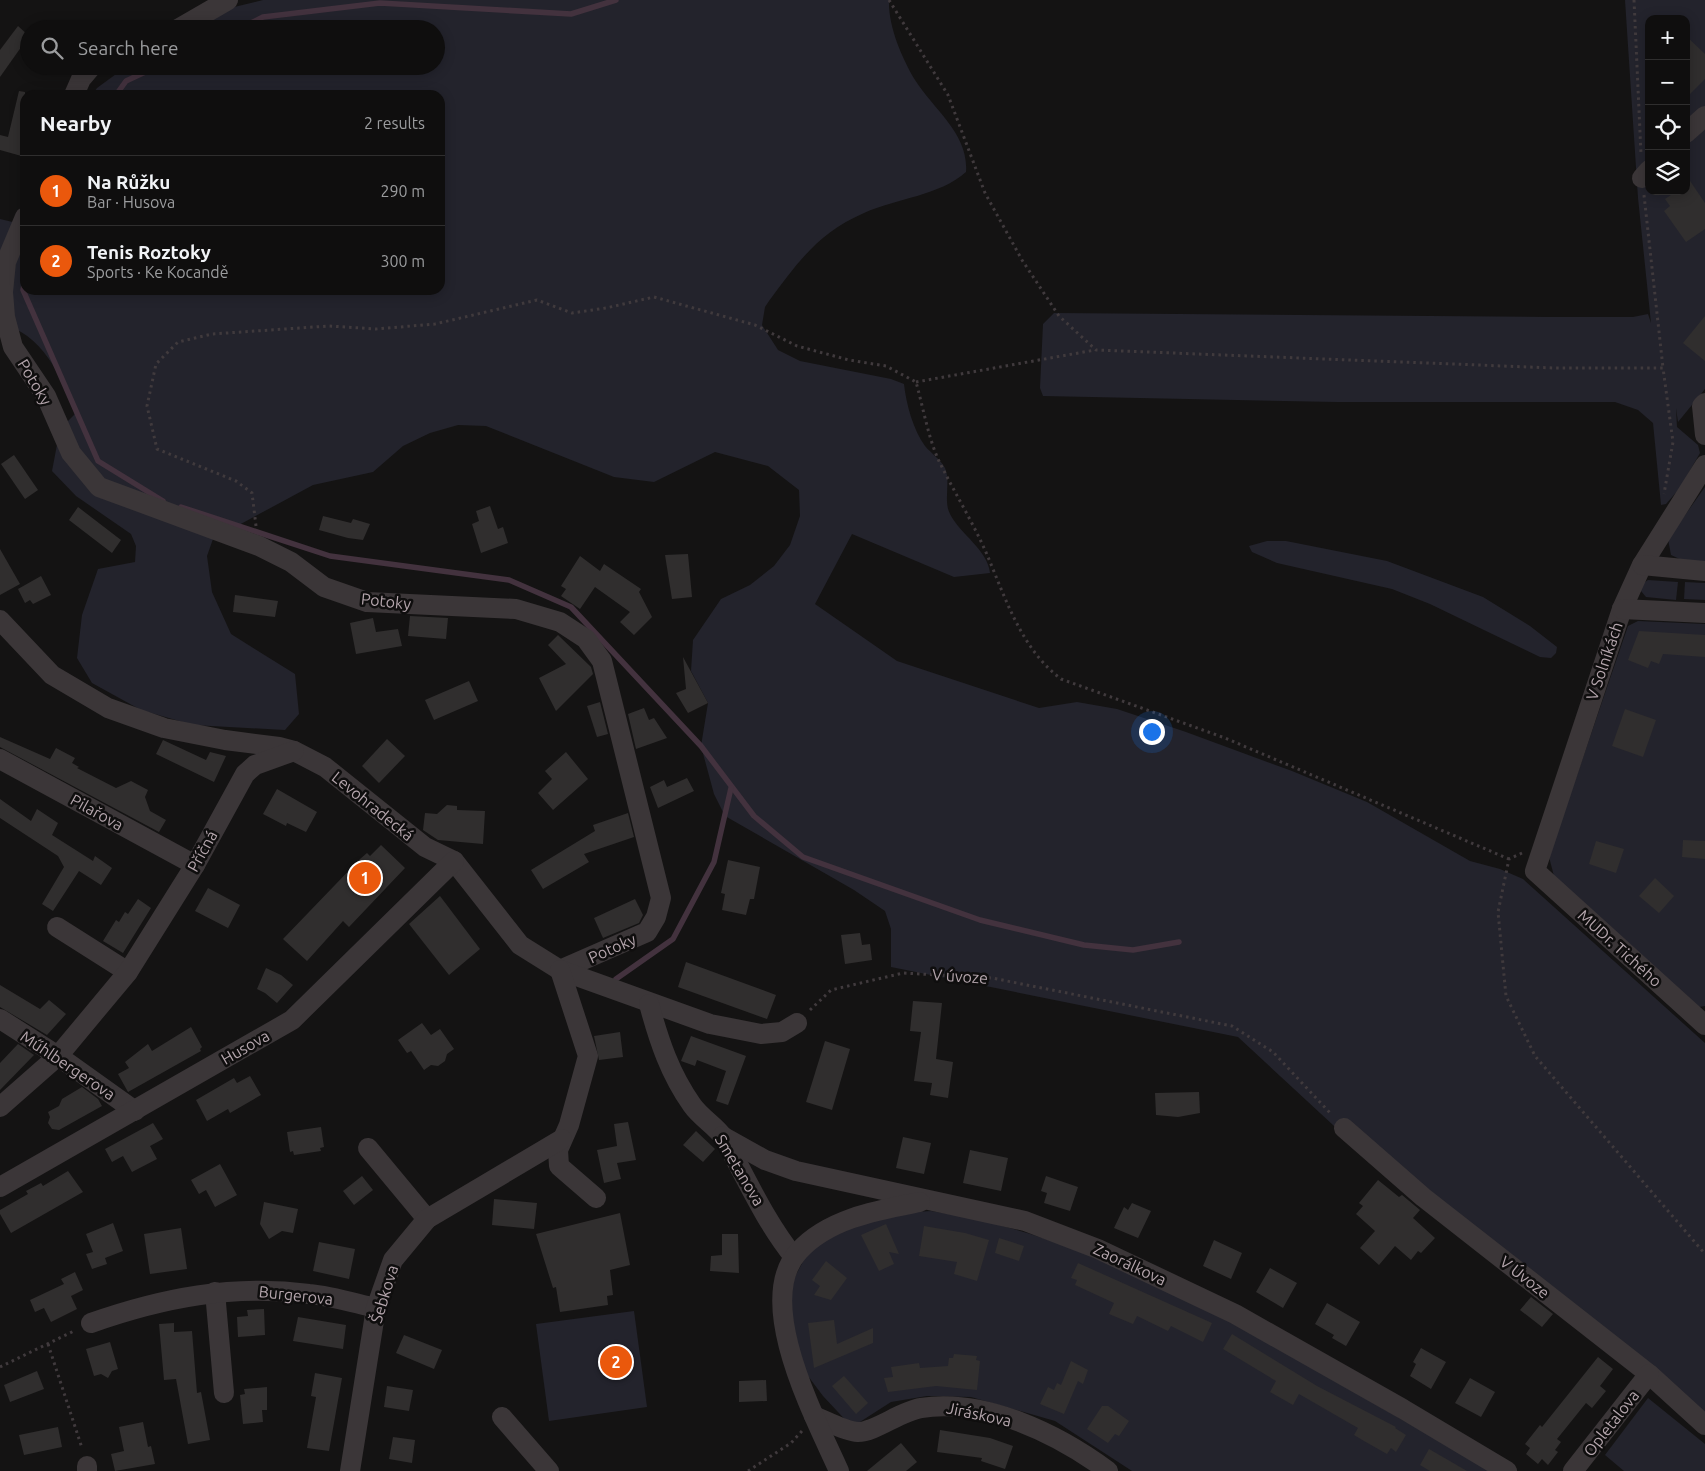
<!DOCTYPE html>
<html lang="en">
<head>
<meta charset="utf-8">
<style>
  body { margin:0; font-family:Ubuntu,sans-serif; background:#1d1c1c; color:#f1f3f6 }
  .controls { position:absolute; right:15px; top:15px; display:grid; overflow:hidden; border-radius:10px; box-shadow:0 2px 12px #0003 }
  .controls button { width:45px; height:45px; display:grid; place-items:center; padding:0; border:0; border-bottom:1px solid #2f2e2e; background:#0f0e0e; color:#f1f3f6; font:25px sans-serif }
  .you { position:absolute; left:1151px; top:731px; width:18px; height:18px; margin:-12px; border:4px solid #fff; border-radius:50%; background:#1a73e8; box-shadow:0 0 0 8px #1a73e833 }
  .badge { display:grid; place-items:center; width:32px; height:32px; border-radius:50%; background:#ea580c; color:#fff; font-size:16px; font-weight:700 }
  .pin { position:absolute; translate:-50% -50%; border:2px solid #fff; box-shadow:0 1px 5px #0006 }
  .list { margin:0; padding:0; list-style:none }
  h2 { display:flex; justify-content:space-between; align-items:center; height:65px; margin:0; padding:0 20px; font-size:21px }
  h2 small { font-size:16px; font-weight:400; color:#9b9c9e }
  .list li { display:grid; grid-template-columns:32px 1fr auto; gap:15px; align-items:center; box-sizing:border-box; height:70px; padding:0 20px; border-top:1px solid #2f2e2e }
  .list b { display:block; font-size:19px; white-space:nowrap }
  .list p { margin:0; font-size:16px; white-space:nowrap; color:#9b9c9e }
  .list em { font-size:16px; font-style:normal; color:#9b9c9e }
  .icon { flex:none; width:28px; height:28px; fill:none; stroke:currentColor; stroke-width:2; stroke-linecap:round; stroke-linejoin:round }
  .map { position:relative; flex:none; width:1705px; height:1471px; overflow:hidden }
  .search { position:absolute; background:#0f0e0e; box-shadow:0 2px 12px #0003; left:20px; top:20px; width:425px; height:55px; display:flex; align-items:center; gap:12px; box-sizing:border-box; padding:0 18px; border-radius:28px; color:#9b9c9e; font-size:19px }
  .panel { position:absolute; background:#0f0e0e; box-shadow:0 2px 12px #0003; left:20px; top:90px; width:425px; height:205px; border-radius:15px }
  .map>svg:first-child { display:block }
  .green { fill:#23232c; fill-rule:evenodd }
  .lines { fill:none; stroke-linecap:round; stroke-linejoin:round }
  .stream { stroke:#43323e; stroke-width:5.5 }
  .building { fill:#302e2e }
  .path { stroke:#403a3d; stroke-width:3; stroke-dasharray:2.5 4; stroke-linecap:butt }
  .minor { stroke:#3b3638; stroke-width:20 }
  .labels { text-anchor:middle; stroke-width:5; stroke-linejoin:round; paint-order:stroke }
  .street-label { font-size:16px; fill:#b4a5ac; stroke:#0f0e0e }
</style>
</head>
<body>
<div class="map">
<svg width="1705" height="1471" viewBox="0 0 1705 1471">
  <rect width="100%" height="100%" fill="#141313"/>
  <g class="green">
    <path d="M263,0H889C888,26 902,58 915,80C934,110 969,134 966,172C939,196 897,198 864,213C818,233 798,262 769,301L765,307L762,325L778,350L800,361L891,379L904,384C906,403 913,430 925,446C931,453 941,460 945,468C951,482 943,501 950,514C960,534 988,550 990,573L954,577L852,534L815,604L897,661L1039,708L1077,702L1117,709L1186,732L1292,771L1367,802L1470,861L1500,869L1523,879L1705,1043V1414L1400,1187L1238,1037L891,967V929L885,911L854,890L725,816L714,794L701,746L708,703L691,671L693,640L721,599L750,585L774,566L790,545L800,516L799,490L768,466L715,452L654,482L614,477L486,426L458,425L430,433L403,446L373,472L313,485L213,539L207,556L212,592L231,634L295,674L299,714L285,730L193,725L141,710L92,683L77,658L82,615L98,569L135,562L136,546L131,534L76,496L52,471L60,429L77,412C62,379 41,330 0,325V219L25,225V290H440V95H92L97,88L127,66H436V29H190L226,9Z"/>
    <path d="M1625,0H1705V389L1678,422L1676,408L1677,427L1698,445L1700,453L1680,488L1666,504L1661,505L1653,423L1638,410L1615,402H1337L1043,396L1040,388L1043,324L1054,313L1549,317H1633L1648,314L1651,323L1638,198ZM1649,19H1686V191H1649Z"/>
    <path d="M1705,487V564L1686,562L1671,555L1668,539Z"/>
    <path d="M1267,541H1286L1387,561L1483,597L1530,626L1557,647L1556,653L1551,658L1540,657L1430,604L1392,589L1277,563L1252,552L1249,546Z"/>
    <path d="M1648,580L1678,582L1676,600L1646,597L1641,591L1642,584Z"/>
    <path d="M1685,582L1705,583V600L1684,599Z"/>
    <path d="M1638,621L1705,624V1006L1699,1007L1554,876L1549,857L1628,626Z"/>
    <path d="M931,1211C1068,1231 1193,1300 1312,1368C1372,1402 1432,1437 1492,1471H1132L1055,1421L971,1397L927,1396L891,1402L852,1427L823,1396L805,1372L789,1323V1288L807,1254L848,1222L883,1214Z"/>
    <path d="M634,1311L647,1407L549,1421L536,1324Z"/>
    <path d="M1648,1398L1705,1444V1471H1624L1605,1455Z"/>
  </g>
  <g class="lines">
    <g class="stream">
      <path d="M239,29L263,17L380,3L571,14L616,0"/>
      <path d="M116,95L126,81L158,66"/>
      <path d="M25,280L23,290L98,461L163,501"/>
      <path d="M181,507L330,556L509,580L571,607L701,746L754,816L803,857L980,920L1084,945L1133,950L1179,942"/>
      <path d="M616,979L673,939L714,862L731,788"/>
    </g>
  </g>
  <g class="building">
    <path d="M18,26L29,36L0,77V50Z"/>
    <path d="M1686,36L1705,54V79L1686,98Z"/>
    <path d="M19,91L25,92V157L0,150V135L8,137Z"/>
    <path d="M1686,175L1705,203V229L1686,242L1664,211L1670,206L1665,199L1677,191H1686Z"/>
    <path d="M1705,316V361L1683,343Z"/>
    <path d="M14,455L38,490L25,499L1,464Z"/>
    <path d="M490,506L498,529L503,527L508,543L481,553L472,524L479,521L476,511Z"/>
    <path d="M78,507L121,540L112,553L69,520Z"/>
    <path d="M323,516L351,523L353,519L370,524L363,540L348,538L319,530Z"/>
    <path d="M0,549L20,584L0,595Z"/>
    <path d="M688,554L692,597L672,599L665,555Z"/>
    <path d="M580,556L600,571L604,564L641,589L639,592L652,617L634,635L620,622L630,612L595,587L580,609L561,596L566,589L561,586Z"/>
    <path d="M41,576L51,595L33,604L30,600L25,603L18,589Z"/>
    <path d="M235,595L278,601L275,617L233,612Z"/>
    <path d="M410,616L448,618L446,639L408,636Z"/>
    <path d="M373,618L376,632L398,629L402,646L356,654L350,623Z"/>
    <path d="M1639,631L1705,635V657L1663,654L1659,664L1651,661L1648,668L1628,660Z"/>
    <path d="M558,635L591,667L593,674L556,711L539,678L566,664L548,645Z"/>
    <path d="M683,657L708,703L688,713L676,693L686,689Z"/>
    <path d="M469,681L478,701L434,720L425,700Z"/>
    <path d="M600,702L608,734L597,737L587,706Z"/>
    <path d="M644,708L649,720L654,718L667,738L636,749L628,714Z"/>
    <path d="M1625,709L1656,720L1643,757L1612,746Z"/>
    <path d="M0,737L50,759L56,748L75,758L72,763L79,767L77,768L116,788L131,781L148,790L145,797L150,811L166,820L159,832L0,747Z"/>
    <path d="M387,739L405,756L379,783L362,766Z"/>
    <path d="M163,740L206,760L210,752L226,756L214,782L156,754Z"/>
    <path d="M566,752L588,779L553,810L538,793L552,779L545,771Z"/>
    <path d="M687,778L694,791L658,808L650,787L664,780L667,787Z"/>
    <path d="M277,789L317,812L306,832L287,823L286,826L263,814Z"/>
    <path d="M0,799L31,821L37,809L58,823L52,835L93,861L95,856L112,868L101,885L79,871L53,911L42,904L64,867L58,856L0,818Z"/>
    <path d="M447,805L457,806V810L485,811L483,844L438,840L423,830L425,813L437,814Z"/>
    <path d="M628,813L634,837L584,854L589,862L543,889L531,870L595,831L593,825Z"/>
    <path d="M1683,840L1705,841V859L1682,857Z"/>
    <path d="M1596,841L1624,849L1616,873L1589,864Z"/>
    <path d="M381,845L405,868L349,927L343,921L307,961L283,939L360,859L367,853L370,856Z"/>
    <path d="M728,860L760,867L754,899H750L746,915L722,910L725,894L721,893Z"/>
    <path d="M1655,878L1674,896L1659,913L1639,896Z"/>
    <path d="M208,888L240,905L228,928L195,911Z"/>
    <path d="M440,896L480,949L449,975L409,924Z"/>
    <path d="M138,899L151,908L123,953L103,941L116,920L119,922L125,912L128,914Z"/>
    <path d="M635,899L643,915L639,923L603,938L594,918Z"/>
    <path d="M860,933L862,945L870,944L872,960L845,964L841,935Z"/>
    <path d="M686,962L776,995L767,1019L678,987Z"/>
    <path d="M266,968L281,975L293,985L277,1003L265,993L257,989Z"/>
    <path d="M0,985L40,1009L49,1000L66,1014L47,1035L0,1007Z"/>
    <path d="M913,1001L942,1003L936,1059L953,1062L948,1098L930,1095L932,1083L914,1081L921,1032L910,1031Z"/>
    <path d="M422,1023L431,1035L440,1029L454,1049L447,1054L445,1061L438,1066L431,1065L424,1070L411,1051L407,1053L398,1040Z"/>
    <path d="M191,1027L202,1047L200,1049L201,1051L128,1092L118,1074L129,1068L125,1062L148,1044L152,1051Z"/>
    <path d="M620,1032L623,1057L599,1060L594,1036Z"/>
    <path d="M691,1036L746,1056L728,1105L716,1101L726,1071L697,1060L695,1066L681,1061Z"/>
    <path d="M825,1041L850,1049L832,1110L806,1102Z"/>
    <path d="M18,1044L34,1055L0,1090V1063Z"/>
    <path d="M250,1076L261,1095L230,1113L228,1109L207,1121L196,1100L234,1078L237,1083Z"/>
    <path d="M82,1087L98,1099L102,1106L59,1130L52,1129L48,1123L50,1117L48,1112L59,1106L62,1099Z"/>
    <path d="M1199,1092L1200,1113L1178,1117L1156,1115L1155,1093Z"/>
    <path d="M628,1122L636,1160L617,1163L621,1179L604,1183L597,1150L617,1146L614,1124Z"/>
    <path d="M153,1123L163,1139L150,1146L157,1159L132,1172L123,1156L112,1162L105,1149Z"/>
    <path d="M321,1127L324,1147L320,1148L321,1151L294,1155L293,1151L290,1152L287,1132Z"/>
    <path d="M696,1131L715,1149L703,1162L683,1145Z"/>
    <path d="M903,1137L931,1143L924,1174L896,1168Z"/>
    <path d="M970,1150L1008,1158L1001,1191L963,1183Z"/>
    <path d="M220,1164L237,1195L215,1207L206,1190L199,1194L191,1180Z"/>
    <path d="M68,1171L83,1192L11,1233L0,1214V1210L28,1194L26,1191L41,1183L43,1186Z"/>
    <path d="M362,1176L373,1190L354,1205L343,1191Z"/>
    <path d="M1046,1176L1078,1187L1070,1211L1044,1203L1047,1193L1041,1191Z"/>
    <path d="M1378,1180L1399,1197L1402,1195L1420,1210L1413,1218L1435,1238L1421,1253L1418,1251L1411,1260L1395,1246L1379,1265L1360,1248L1375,1231L1356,1214L1363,1206L1359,1203Z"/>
    <path d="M494,1199L537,1203L534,1229L492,1225Z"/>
    <path d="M264,1202L298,1209L293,1233L282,1231L269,1239L260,1224Z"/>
    <path d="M1132,1203L1151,1211L1138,1238L1114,1228L1124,1207L1128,1210Z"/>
    <path d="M620,1213L630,1265L610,1270L613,1295L607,1296L608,1305L560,1312L556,1287L553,1288L536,1234Z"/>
    <path d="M113,1223L123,1251L105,1258L107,1264L92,1269L86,1254L93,1252L86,1234Z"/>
    <path d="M886,1224L899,1254L889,1252L894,1264L879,1271L861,1235Z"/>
    <path d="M924,1226L965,1233L989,1240L977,1281L954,1274L957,1262L919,1256Z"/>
    <path d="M181,1228L187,1269L150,1274L144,1234Z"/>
    <path d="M722,1234H738L739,1273L710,1271L711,1256L722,1255Z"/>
    <path d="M999,1238L1024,1246L1019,1261L995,1253Z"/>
    <path d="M1214,1240L1242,1253L1231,1279L1203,1266Z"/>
    <path d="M319,1242L355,1249L349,1279L313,1271Z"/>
    <path d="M826,1261L847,1278L831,1300L814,1295L820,1286L812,1280Z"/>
    <path d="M1078,1263L1212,1323L1203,1342L1171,1326L1168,1331L1137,1316L1133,1324L1109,1314L1114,1303L1075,1285L1077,1280L1071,1278Z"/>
    <path d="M1270,1268L1297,1283L1283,1308L1256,1292Z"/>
    <path d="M75,1272L83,1290L71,1296L77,1309L51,1322L44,1308L35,1312L30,1300L64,1284L61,1279Z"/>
    <path d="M1531,1297L1553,1314L1542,1327L1520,1310Z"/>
    <path d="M1327,1303L1360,1322L1346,1346L1332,1338L1334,1335L1315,1324Z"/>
    <path d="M264,1309L265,1335L238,1337L237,1317L248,1316L247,1310Z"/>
    <path d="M298,1317L346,1325L343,1349L293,1341Z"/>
    <path d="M834,1320L837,1344L873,1328V1343L814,1368L808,1323Z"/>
    <path d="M174,1323V1332L192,1331L197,1393L201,1392L210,1440L188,1444L176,1379L164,1380L159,1324Z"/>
    <path d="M1232,1334L1317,1386L1396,1427L1395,1428L1406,1435L1396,1452L1391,1448L1387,1454L1364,1441L1354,1435L1358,1428L1299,1394L1293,1405L1270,1392L1276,1381L1223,1349Z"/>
    <path d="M404,1335L442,1350L434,1369L396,1353Z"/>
    <path d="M110,1342L118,1369L112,1371L108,1378L101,1374L94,1376L86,1349Z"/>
    <path d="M1421,1348L1446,1362L1431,1389L1410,1376L1416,1364L1413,1362Z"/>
    <path d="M954,1354L977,1356L976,1360L980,1361L977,1390L936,1386L888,1392L884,1378L893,1377L891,1367L919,1363L920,1368L948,1366L949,1358H953Z"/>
    <path d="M1598,1357L1613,1369L1600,1386L1606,1391L1592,1408L1586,1403L1557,1439L1561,1442L1555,1450L1558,1452L1548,1465L1542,1459L1538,1464L1526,1454L1530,1448L1525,1444L1540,1425L1542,1427Z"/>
    <path d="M1071,1361L1088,1370L1083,1384L1078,1381L1064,1414L1040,1404L1048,1387L1054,1390L1057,1383L1061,1385Z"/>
    <path d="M37,1371L44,1389L10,1402L4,1385Z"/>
    <path d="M315,1373L342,1378L329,1451L307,1448L316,1397L311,1396Z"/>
    <path d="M844,1376L868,1403L856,1414L832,1386Z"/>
    <path d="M1470,1378L1495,1392L1481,1417L1455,1403Z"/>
    <path d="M766,1380L767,1401L739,1402V1381Z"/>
    <path d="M387,1386L413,1390L409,1411L384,1407Z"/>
    <path d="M267,1387V1410H262L263,1422L243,1424L240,1395L245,1394L244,1389Z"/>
    <path d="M1102,1406H1108L1129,1421L1119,1436L1115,1434L1108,1443L1087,1429Z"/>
    <path d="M143,1422L148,1447L151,1446L155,1464L115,1471L111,1454L124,1451L119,1427Z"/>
    <path d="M58,1427L62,1447L24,1455L19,1435Z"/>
    <path d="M940,1430L990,1438L1013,1446L1005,1469L981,1461L982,1458L937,1452Z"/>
    <path d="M393,1437L415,1440L412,1463L389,1459Z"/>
    <path d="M901,1443L917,1462L906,1471H867Z"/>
    <path d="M1429,1449L1467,1471H1430L1420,1465Z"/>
  </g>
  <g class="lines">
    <g class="path">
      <path d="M889,0L948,95L985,193L1022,260L1059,316L1096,350L1554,368H1663L1673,442L1664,494"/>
      <path d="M1634,0L1641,154"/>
      <path d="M1644,195L1663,368"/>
      <path d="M916,382L1095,350"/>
      <path d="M256,526L252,493L236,481L157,449L147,406L156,364L178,342L212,334L329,326L376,329L435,324L537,300L572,313L606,308L654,297L755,325L797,346L849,360L886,366L916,382C923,407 928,436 938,459C953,490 971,519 985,550C1005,596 1020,648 1061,679L1225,738L1509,859"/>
      <path d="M1522,853L1509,859L1498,912L1506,996L1535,1056L1705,1254"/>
      <path d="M810,1010L831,990L903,973L992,978L1232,1026L1273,1052L1332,1115"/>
      <path d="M48,1344L82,1448"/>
      <path d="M0,1367L76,1330"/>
      <path d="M748,1471L791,1443L802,1431"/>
    </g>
    <g class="minor">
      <path d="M178,29L228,0"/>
      <path d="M74,95L81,79L92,66"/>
      <path d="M1686,133L1705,116"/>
      <path d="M1642,178L1649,170"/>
      <path d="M25,217L6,262L3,292L5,317L13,347L46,396L71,453L99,487L259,546L291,562L324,587L367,602L516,609L560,622L586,639L602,661L661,898L656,917L647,932L560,970"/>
      <path d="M1705,403L1702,406L1705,435"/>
      <path d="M1705,465L1642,565L1622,609L1535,871L1705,1025"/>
      <path d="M1642,565L1705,571"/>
      <path d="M1622,609L1705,613"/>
      <path d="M0,620L52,675L108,708L164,728L225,740L279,747L294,751L325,767L425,847L454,861L520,945L560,970L710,1024L761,1034L782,1032L797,1023"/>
      <path d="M0,759L195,865"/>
      <path d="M57,927L128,972"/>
      <path d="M560,970L588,1056L569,1125L558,1150L559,1166L596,1198"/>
      <path d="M649,1004C659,1041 670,1074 692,1105C701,1118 716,1126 724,1138C746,1178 765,1221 794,1257"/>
      <path d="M0,1019L58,1056L135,1111"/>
      <path d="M0,1107L58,1056L128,972L195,865L245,774L255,765L294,751"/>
      <path d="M1344,1128L1423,1197L1649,1374L1705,1425"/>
      <path d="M722,1136L765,1160L796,1171L1025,1221L1098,1249L1235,1314L1403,1409L1507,1471"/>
      <path d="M368,1148L427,1219"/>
      <path d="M0,1187L292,1020L454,861"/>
      <path d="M215,1292L224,1393"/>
      <path d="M91,1323C162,1298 233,1284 309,1294C331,1296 354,1303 376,1308"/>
      <path d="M814,1416C827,1421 844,1431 858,1432C875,1432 901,1411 921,1408C985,1398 1058,1434 1108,1471"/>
      <path d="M502,1417L549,1471"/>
      <path d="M87,1471V1466"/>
      <path d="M350,1471L376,1308L393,1260L427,1219L562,1139"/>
      <path d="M839,1471C816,1419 752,1301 799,1251C829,1218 879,1210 920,1202"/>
      <path d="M1573,1471L1649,1374"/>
    </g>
  </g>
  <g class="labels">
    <g class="street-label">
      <text transform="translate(35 382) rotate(59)" y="6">Potoky</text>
      <text transform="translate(386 601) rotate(6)" y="6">Potoky</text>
      <text transform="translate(1604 661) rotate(-71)" y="6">V Solníkách</text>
      <text transform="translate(373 806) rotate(39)" y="6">Levohradecká</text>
      <text transform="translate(97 812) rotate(29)" y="6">Pilařova</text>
      <text transform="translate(202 851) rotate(-61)" y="6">Příčná</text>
      <text transform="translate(612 948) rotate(-24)" y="6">Potoky</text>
      <text transform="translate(1620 948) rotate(42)" y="6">MUDr. Tichého</text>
      <text transform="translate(960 976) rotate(4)" y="6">V úvoze</text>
      <text transform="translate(245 1047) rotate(-30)" y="6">Husova</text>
      <text transform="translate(68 1065) rotate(34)" y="6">Műhlbergerova</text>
      <text transform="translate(740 1170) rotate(59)" y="6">Smetanova</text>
      <text transform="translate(1130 1264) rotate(25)" y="6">Zaorálkova</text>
      <text transform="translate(1525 1277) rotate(38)" y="6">V Úvoze</text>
      <text transform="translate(384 1294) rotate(-73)" y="6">Šebkova</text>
      <text transform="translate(296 1295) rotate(6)" y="6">Burgerova</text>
      <text transform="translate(979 1414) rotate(12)" y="6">Jiráskova</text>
      <text transform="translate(1611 1423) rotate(-52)" y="6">Opletalova</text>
    </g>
  </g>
</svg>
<div class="controls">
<button>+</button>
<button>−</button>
<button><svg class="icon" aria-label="locate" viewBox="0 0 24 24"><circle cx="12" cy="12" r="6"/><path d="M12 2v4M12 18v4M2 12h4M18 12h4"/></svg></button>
<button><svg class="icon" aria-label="layers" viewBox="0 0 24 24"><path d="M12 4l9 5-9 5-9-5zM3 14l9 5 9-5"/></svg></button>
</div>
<div class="you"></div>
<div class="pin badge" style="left:365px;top:878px">1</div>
<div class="pin badge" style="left:616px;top:1362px">2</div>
<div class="search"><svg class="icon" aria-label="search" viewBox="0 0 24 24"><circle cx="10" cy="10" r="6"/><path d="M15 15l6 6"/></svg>Search here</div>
<section class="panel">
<h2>Nearby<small>2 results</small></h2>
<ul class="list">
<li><span class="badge">1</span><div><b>Na Růžku</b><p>Bar · Husova</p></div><em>290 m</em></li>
<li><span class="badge">2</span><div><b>Tenis Roztoky</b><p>Sports · Ke Kocandě</p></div><em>300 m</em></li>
</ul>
</section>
</div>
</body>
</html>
